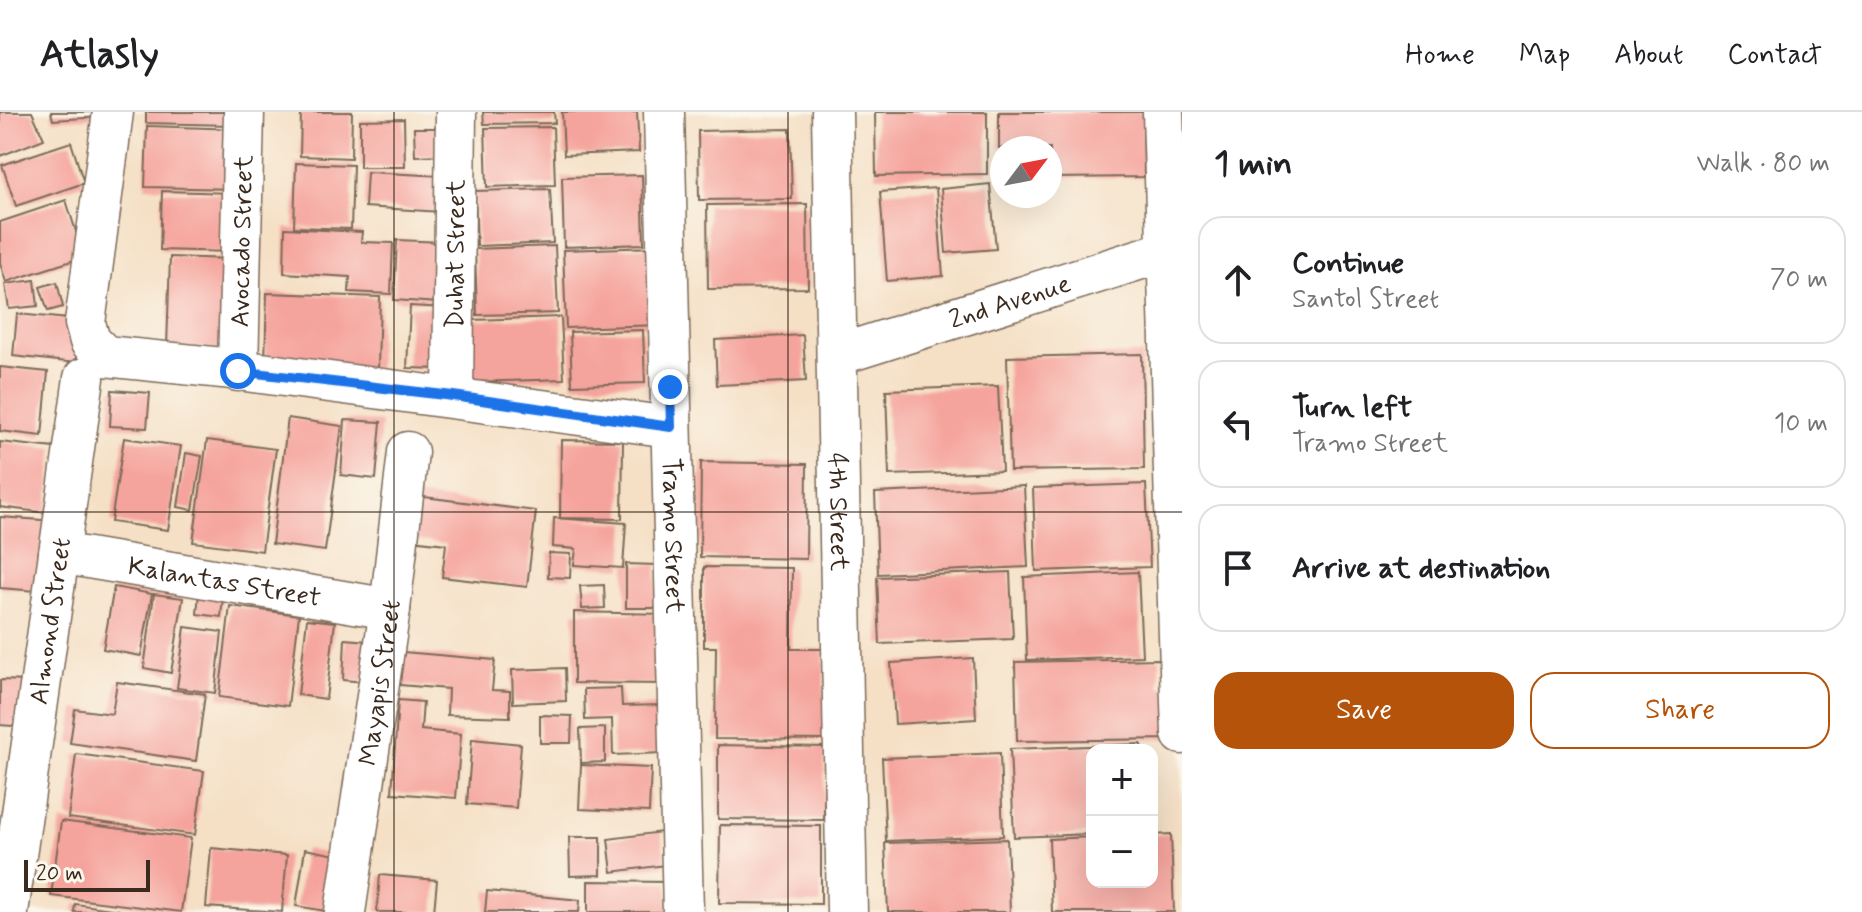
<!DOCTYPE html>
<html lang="en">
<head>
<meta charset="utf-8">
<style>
  body { margin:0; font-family:Mynerve,sans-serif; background:#f6f6f6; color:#202124 }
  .controls { position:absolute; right:24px; bottom:24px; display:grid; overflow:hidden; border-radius:16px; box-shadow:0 8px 32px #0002 }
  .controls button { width:72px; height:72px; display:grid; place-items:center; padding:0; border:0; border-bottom:2px solid #e0e0e0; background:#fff; color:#202124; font:40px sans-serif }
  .compass { position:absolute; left:990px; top:24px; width:72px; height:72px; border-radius:50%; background:#fff; box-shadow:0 8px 32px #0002; rotate:58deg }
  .scale { position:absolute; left:24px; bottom:20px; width:126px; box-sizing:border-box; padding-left:8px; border:4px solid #3b2a1e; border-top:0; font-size:22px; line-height:28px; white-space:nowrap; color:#3b2a1e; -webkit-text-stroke:6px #fbf7ec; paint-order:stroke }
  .stop { position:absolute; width:24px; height:24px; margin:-18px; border:6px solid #1a73e8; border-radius:50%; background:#fff }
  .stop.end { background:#1a73e8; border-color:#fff; box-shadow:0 2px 8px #0008 }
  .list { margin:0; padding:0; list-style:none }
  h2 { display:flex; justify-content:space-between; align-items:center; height:104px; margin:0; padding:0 32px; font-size:34px }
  h2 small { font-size:26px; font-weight:400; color:#757577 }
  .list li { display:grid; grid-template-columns:52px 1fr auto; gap:24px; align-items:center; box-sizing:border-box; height:128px; margin:0 16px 16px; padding:0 16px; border:2px solid #e0e0e0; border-radius:24px }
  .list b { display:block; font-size:30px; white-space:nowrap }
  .list p { margin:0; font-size:26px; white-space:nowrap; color:#757577 }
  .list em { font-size:26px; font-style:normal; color:#757577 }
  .actions { display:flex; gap:16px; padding:24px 32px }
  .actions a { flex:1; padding:18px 0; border:2px solid #b45309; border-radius:24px; text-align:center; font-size:28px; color:#b45309 }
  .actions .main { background:#b45309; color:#fff }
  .icon { flex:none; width:44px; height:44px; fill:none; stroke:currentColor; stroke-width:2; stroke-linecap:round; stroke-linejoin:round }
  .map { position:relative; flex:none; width:1182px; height:800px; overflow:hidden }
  header { display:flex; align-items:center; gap:48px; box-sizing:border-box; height:112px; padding:0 40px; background:#fff; border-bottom:2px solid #e0e0e0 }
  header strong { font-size:38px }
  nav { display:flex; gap:44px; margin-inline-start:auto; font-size:28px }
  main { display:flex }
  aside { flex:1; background:#fff }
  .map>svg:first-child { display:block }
  .building { fill:#f5a49d }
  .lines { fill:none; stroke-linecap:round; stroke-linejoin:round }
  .street-casing { stroke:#7c6a59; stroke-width:43 }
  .street { stroke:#fff; stroke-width:40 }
  .route { stroke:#1a73e8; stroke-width:10 }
  .grid { fill:none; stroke:#3b2a1e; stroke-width:2; stroke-opacity:0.55 }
  .labels { text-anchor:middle; stroke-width:6; stroke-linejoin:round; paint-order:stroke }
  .street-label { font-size:26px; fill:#3b2a1e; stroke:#fbf7ec }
</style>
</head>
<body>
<header>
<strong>Atlasly</strong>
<nav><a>Home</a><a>Map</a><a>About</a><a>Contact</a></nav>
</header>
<main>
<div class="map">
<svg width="1182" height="800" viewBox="0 0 1182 800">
  <rect width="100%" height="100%" fill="#fbf7ec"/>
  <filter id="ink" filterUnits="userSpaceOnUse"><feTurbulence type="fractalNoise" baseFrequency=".0125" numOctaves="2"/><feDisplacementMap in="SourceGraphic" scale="16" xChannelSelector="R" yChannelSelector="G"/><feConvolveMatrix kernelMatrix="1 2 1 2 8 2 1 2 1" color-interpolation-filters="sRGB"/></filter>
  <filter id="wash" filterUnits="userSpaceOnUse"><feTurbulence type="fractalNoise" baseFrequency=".006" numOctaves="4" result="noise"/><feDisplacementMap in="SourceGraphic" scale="32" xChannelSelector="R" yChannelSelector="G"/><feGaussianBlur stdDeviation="1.8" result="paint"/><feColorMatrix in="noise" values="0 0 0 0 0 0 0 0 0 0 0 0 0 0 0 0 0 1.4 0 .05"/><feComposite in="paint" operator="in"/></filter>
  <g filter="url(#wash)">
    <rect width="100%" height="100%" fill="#f5e0c6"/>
    <g id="blocks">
      <g class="building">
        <path d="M0,0H32L44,27L0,44Z"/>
        <path d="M51,0H103L102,5L53,8Z"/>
        <path d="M146,0H231V13L146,11Z"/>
        <path d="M301,0H352L351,46L300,44Z"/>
        <path d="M483,0H554L555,11L484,12Z"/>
        <path d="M562,0H637L639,40L564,43Z"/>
        <path d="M875,0H987V62L876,64Z"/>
        <path d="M999,0H1143L1144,65L1050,66V36H999Z"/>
        <path d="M404,7L405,55H360V8Z"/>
        <path d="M147,14L238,17L236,77L145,75Z"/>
        <path d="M553,15L555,73L487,75L485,16Z"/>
        <path d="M414,16H444L445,43L415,44Z"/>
        <path d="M790,17L792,87L699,88L698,19Z"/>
        <path d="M71,30L84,71L16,94L2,53Z"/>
        <path d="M296,51L353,53L351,117L294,115Z"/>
        <path d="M367,60L443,64L441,100L365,95Z"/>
        <path d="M642,63L644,132L564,135L562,65Z"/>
        <path d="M990,72L996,137L946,141L941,77Z"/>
        <path d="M936,76L943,164L887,169L880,80Z"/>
        <path d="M550,77L553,131L477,134L475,79Z"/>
        <path d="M162,79L233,81L231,140L160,138Z"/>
        <path d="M66,88L84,145L6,170L0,151V110Z"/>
        <path d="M807,92L808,176L708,177L707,93Z"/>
        <path d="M285,116L362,120L361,130L393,131L391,182L349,180L350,165L284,161Z"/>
        <path d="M397,128L442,130L439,191L394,188Z"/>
        <path d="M555,134L558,201L477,203L475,137Z"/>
        <path d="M658,135L661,213L566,216L563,138Z"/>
        <path d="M170,145L232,147L229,237L167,235Z"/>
        <path d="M35,168L38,194L9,197L5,172Z"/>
        <path d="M57,170L63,195L48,199L40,175Z"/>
        <path d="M267,181L380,185L378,256L265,252Z"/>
        <path d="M410,194L445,196L442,257L407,256Z"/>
        <path d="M17,202L79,208L76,251L13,244Z"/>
        <path d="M561,205L564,267L473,270L471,208Z"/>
        <path d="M643,218L645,271L572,273L570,220Z"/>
        <path d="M803,223L806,269L717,273L715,228Z"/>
        <path d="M1142,242L1144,357L1010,359L1007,245Z"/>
        <path d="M0,255L48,260L42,324L0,319Z"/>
        <path d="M998,274L1002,359L889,363L886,278Z"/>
        <path d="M112,278L150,281L147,316L110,314Z"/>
        <path d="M288,306L342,314L325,439L272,432Z"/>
        <path d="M345,308L381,310L376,367L341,363Z"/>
        <path d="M124,326L181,334L168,418L111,410Z"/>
        <path d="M207,328L276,337L262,439L193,430Z"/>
        <path d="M561,328L623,329L622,407L560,406Z"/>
        <path d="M0,330L54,336L47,401L0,395Z"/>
        <path d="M186,341L202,344L193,398L178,395Z"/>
        <path d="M701,350L807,352L806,447L700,445Z"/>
        <path d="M1146,372L1150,455L1036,459L1033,376Z"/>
        <path d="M1024,374L1028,455L878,462L875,381Z"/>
        <path d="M416,384L536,399L527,475L442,465L446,432L411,428Z"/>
        <path d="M0,405L55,409L50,480L0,476Z"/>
        <path d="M554,406L626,411L623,456L574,453L576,437L553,435Z"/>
        <path d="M549,441L571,442L570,466L548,465Z"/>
        <path d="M626,452L657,453V496H626Z"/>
        <path d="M704,455L792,456L791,537H824V628L715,627L716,535H704Z"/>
        <path d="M1010,460L1013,527L880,532L877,465Z"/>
        <path d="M1138,460L1142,544L1027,548L1024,465Z"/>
        <path d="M604,473L605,496L582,497L580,474Z"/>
        <path d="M114,475L152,482L141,544L103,537Z"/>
        <path d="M199,481L223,484L221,505L197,502Z"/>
        <path d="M154,482L183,486L171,561L144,556Z"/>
        <path d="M230,494L299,503L288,594L219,585Z"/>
        <path d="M574,500L664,502V572L574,571Z"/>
        <path d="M307,507L335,510L326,587L298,583Z"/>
        <path d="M185,515L222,520L215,581L177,576Z"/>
        <path d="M345,527L368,529L365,570L343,568Z"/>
        <path d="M403,540L495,548L492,578L510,579V605L447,603L448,577L400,573Z"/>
        <path d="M973,546L976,607L895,612L891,551Z"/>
        <path d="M1160,547V575H1174L1175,627L1017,629L1015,550Z"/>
        <path d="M565,556L566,589L513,591L512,558Z"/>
        <path d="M0,568L28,569L26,615L0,613Z"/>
        <path d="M117,570L205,582L196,649L70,631L75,597L112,602Z"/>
        <path d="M621,576L622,594L661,593L663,641L613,643L612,607L585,608L584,577Z"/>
        <path d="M398,588L423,590L421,618L461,622L456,686L392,681Z"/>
        <path d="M540,603L572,604L571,631H540Z"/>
        <path d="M605,616V650L581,651L580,617Z"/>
        <path d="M472,627L521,632L516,696L467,692Z"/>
        <path d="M1141,632L1142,638H1092V722L1014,725L1010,637Z"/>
        <path d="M718,633L825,635L824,708L718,707Z"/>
        <path d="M1000,641L1003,724L886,729L882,646Z"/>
        <path d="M76,642L204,659L195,723L68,706Z"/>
        <path d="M581,653L651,656L649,700L579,697Z"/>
        <path d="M61,709L191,726L181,800L51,784Z"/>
        <path d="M720,713L821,714V792L719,791Z"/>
        <path d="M661,720L666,753L612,760L608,727Z"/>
        <path d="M1171,722L1174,800H1052L1049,727L1092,725V770H1152V723Z"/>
        <path d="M569,725H601V763L570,764Z"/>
        <path d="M1007,727L1010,800H888L885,731Z"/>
        <path d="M211,736L287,743L282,800L206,795Z"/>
        <path d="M305,737L336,743L326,799L296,794Z"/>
        <path d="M380,763L437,768L434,800H377Z"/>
        <path d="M588,769L668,770V800H588Z"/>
        <path d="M487,779L580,788L579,800H485Z"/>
        <path d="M75,792L119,798V800H74Z"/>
      </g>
    </g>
  </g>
  <g filter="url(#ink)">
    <use href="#blocks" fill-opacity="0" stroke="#7c6a59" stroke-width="2"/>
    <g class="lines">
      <g class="street-casing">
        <g id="street">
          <path d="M113,0L85,211L90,229L105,244L223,256L671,315"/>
          <path id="s1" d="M664,0L683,800"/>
          <path id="s2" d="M832,0L847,800"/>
          <path d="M1163,0L1182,622"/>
          <path id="s3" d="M838,243L1182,134"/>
          <path id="s4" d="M238,259L244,0"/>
          <path id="s5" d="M453,284L456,0"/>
          <path id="s6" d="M59,441L390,497"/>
          <path id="s7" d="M8,800L84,266"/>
          <path id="s8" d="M345,800L390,497L408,340"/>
        </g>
      </g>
      <use href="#street" class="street"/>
    </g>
  </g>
  <g class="lines" filter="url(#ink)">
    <path class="route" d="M238,259L453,284L671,315L670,275"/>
  </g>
  <path class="grid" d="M394,0V800M788,0V800M0,400H1182"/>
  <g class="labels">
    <g class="street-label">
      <text dy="9" stroke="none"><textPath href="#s4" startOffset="130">Avocado Street</textPath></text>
      <text dy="9" stroke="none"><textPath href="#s5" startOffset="142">Duhat Street</textPath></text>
      <text dy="9" stroke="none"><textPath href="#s3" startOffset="180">2nd Avenue</textPath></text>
      <text dy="9" stroke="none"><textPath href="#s2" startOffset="400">4th Street</textPath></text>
      <text dy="9" stroke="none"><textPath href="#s1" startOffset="424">Tramo Street</textPath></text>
      <text dy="9" stroke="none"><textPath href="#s6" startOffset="168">Kalantas Street</textPath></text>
      <text dy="9" stroke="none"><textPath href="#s7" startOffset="294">Almond Street</textPath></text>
      <text dy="9" stroke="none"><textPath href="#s8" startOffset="232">Mayapis Street</textPath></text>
    </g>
  </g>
</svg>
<div class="controls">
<button>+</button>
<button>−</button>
</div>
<svg class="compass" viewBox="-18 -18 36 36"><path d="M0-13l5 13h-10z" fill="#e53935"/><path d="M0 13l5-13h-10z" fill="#757577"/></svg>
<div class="scale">20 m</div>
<div class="stop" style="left:238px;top:259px"></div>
<div class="stop end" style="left:670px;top:275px"></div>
</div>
<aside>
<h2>1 min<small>Walk · 80 m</small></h2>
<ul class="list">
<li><svg class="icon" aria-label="ahead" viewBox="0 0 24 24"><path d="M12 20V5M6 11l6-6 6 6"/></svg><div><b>Continue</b><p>Santol Street</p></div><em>70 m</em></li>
<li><svg class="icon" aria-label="left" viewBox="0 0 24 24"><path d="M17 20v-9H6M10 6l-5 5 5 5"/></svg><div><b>Turn left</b><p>Tramo Street</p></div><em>10 m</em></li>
<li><svg class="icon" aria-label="arrive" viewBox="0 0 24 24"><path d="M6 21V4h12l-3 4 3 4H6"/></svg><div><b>Arrive at destination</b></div></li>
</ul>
<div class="actions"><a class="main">Save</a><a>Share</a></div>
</aside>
</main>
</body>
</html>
